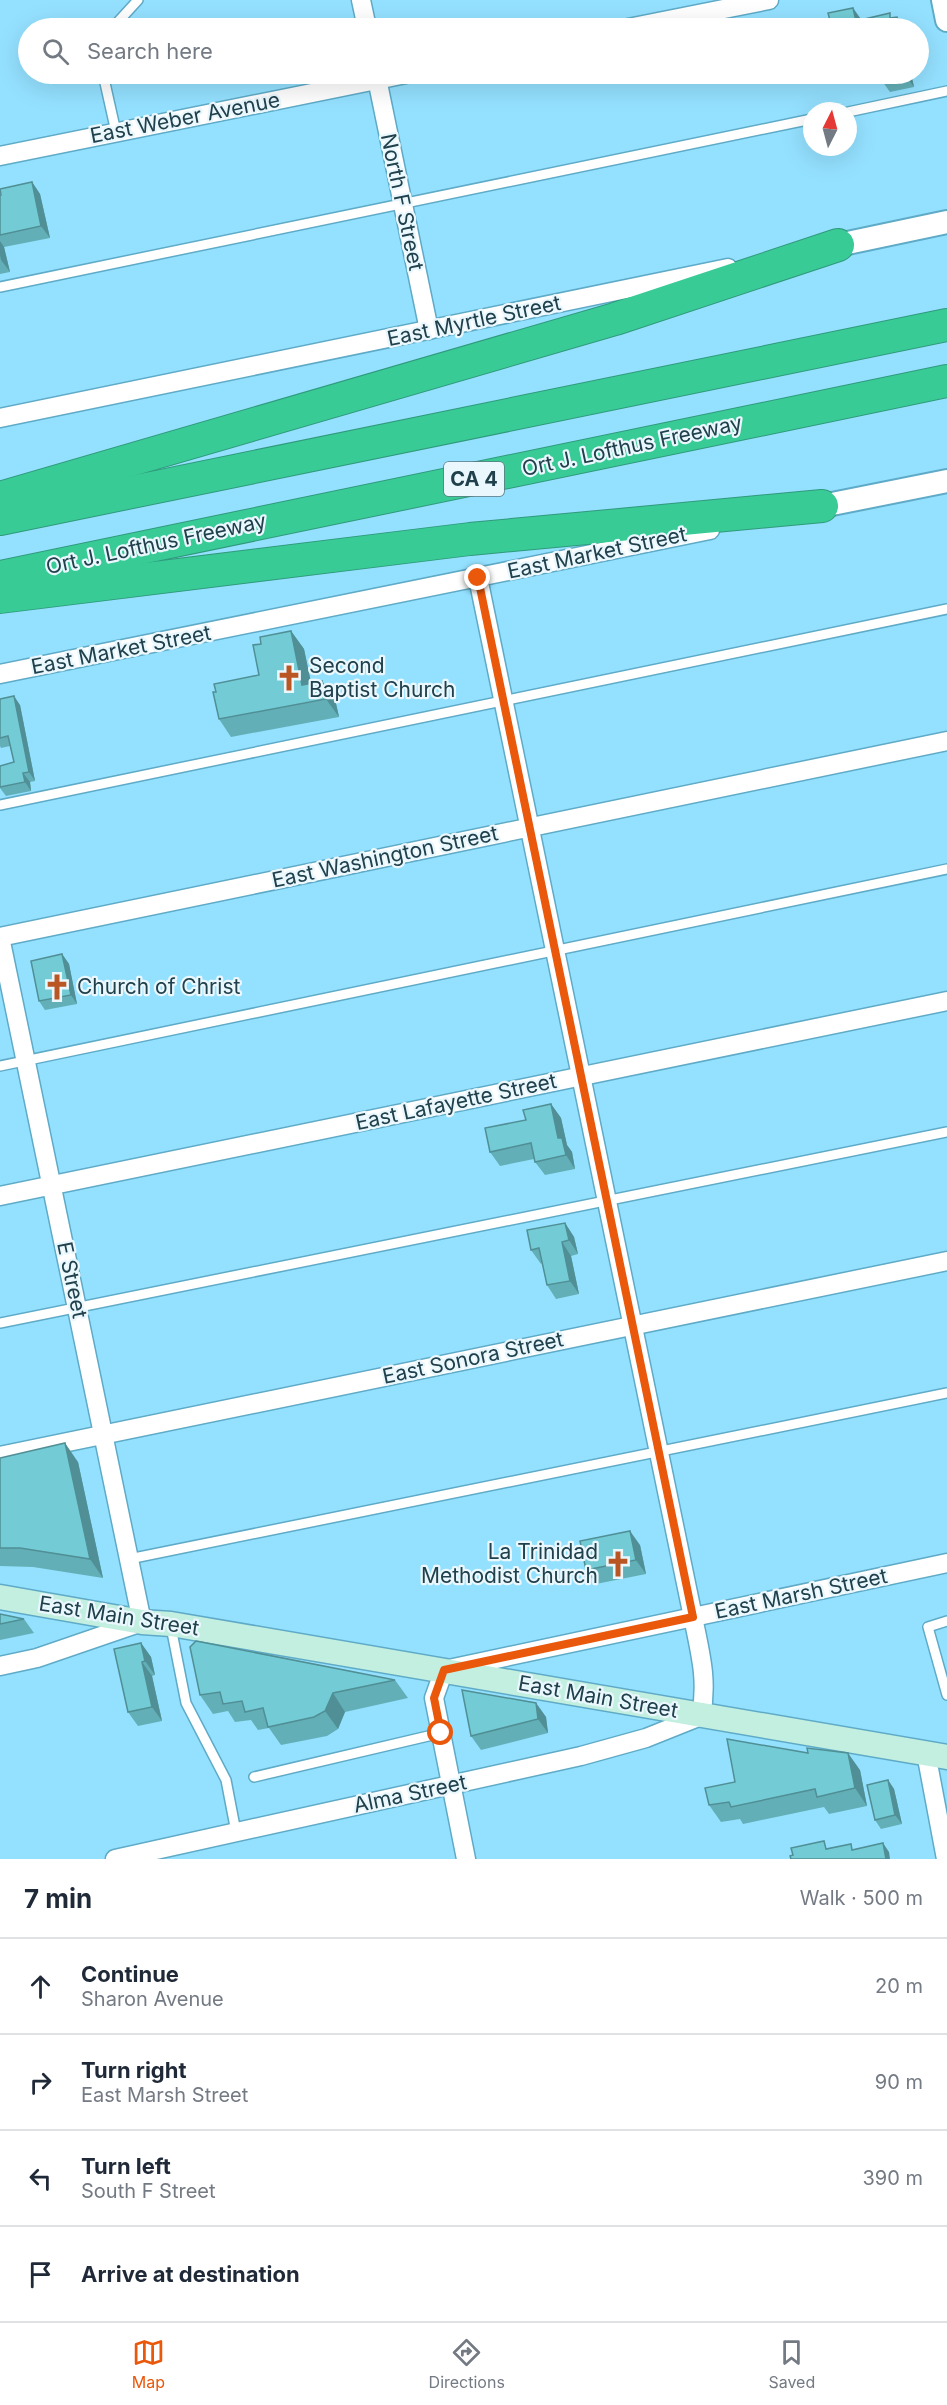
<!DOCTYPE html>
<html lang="en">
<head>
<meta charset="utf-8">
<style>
  body { margin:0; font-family:Inter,sans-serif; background:#f6f6f7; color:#1f2937 }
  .compass { position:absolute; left:803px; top:102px; width:54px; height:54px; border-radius:50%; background:#fff; box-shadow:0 6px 24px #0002; rotate:6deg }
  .stop { position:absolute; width:18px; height:18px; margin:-14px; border:4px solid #ea580c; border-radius:50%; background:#fff }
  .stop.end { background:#ea580c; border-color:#fff; box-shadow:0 2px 6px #0008 }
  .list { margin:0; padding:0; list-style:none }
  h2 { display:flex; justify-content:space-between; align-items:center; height:78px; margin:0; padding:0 24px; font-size:26px }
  h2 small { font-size:20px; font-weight:400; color:#747a83 }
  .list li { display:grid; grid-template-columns:39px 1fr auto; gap:18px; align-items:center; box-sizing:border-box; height:96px; padding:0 24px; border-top:2px solid #e0e1e3 }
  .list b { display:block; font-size:22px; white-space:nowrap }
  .list p { margin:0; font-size:20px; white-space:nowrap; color:#747a83 }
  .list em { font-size:20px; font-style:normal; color:#747a83 }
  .icon { flex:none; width:33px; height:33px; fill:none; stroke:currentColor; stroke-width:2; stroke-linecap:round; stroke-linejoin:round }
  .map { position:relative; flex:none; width:947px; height:1859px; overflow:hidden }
  .search { position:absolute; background:#fff; box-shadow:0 6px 24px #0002; left:18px; right:18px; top:18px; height:66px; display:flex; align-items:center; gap:15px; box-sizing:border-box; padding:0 21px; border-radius:33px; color:#747a83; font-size:22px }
  .sheet { height:462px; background:#fff }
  nav { display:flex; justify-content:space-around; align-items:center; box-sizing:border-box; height:84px; border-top:2px solid #e0e1e3; background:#fff; font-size:16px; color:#747a83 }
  nav a { display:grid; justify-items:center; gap:3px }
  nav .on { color:#ea580c }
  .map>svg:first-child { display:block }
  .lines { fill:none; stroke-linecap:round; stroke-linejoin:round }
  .service-casing { stroke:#5fabc7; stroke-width:12 }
  .minor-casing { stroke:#5fabc7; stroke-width:21 }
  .tertiary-casing { stroke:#5fabc7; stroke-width:26 }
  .secondary-casing { stroke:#5fabc7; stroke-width:27 }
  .motorway-casing { stroke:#309a7c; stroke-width:34 }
  .service { stroke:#fff; stroke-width:9 }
  .minor { stroke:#fff; stroke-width:18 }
  .tertiary { stroke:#fff; stroke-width:22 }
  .secondary { stroke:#c3efe0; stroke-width:24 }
  .motorway { stroke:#38cb96; stroke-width:32 }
  .wall { fill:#63afb7 }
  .shaded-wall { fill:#508f95 }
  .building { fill:#73ccd5; stroke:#508f95; stroke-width:1.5 }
  .route { stroke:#ea580c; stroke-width:8 }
  .labels { text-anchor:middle; stroke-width:4.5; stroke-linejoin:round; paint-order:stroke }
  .shield { fill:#eaf8fe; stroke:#5d7781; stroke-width:1.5 }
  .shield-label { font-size:20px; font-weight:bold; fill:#20404c }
  .street-label { font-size:21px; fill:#20404c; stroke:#eaf8fe }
  .poi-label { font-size:21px; fill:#20404c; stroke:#eaf8fe; text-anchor:start }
</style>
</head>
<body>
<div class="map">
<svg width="947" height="1859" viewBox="0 0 947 1859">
  <rect width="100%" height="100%" fill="#94e1ff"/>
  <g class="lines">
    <g class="service-casing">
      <g id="service">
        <path d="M115,28L116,24L138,0"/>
        <path d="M103,74L116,132"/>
        <path d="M848,112L947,91"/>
        <path d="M0,287L812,119"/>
        <path d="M0,805L947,609"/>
        <path d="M0,1066L947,869"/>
        <path d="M0,1323L947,1132"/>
        <path d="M129,1559L947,1393"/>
        <path d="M947,1621L928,1627L947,1695"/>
        <path d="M171,1627L186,1703L226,1780L236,1832"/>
        <path d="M254,1777L441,1733"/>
      </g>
    </g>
    <g class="minor-casing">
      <g id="minor">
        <path d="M361,0L367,28"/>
        <path d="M628,28L769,0"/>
        <path d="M376,74L429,330"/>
        <path d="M0,156L406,74"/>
        <path d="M0,418L728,268"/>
        <path d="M0,674L710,530"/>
        <path d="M0,937L947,741"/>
        <path d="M0,937L142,1622L37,1658L0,1666"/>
        <path d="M0,1196L947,1001"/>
        <path d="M0,1456L947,1261"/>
        <path d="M926,1753L946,1859"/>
        <path d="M115,1859L581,1756L646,1738L701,1716C708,1679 700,1653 693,1617L478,578"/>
        <path d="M466,1859L434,1698L444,1670L947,1563"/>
      </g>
    </g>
    <g class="tertiary-casing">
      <g id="tertiary">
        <path d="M943,0L947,20"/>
        <path d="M838,245L947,222"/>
        <path d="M822,506L947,481"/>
      </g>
    </g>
    <g class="secondary-casing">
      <path id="secondary" d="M0,1597L142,1622L171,1624L947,1757"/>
    </g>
    <g class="motorway-casing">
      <g id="motorway">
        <path d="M0,498L615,319L838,245"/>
        <path d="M0,519L947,325"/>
        <path d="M0,577L947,381"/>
        <path d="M0,597L470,539L822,506"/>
      </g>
    </g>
    <use href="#service" class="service"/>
    <use href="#minor" class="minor"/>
    <use href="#tertiary" class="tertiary"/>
    <use href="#secondary" class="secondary"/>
    <use href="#motorway" class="motorway"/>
  </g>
  <g class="wall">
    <path d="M879,74H911L914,87L890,92L880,78Z"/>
    <path d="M32,182L40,194L50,238L4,247L10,272L0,274V196Z"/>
    <path d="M291,631L304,649L311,684L335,699L339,717L231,737L219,719L259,675L261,644Z"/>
    <path d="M0,699L20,705L35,781L30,782L31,791L6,796L0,788V766L14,762L10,746L1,748L0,746Z"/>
    <path d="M62,954L69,964L77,1004L45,1010L39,1001Z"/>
    <path d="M551,1104L561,1118L567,1145L572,1152L575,1169L545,1175L535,1162L534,1159L500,1166L490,1152L526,1120Z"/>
    <path d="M565,1223L574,1237L578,1254L571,1256L579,1294L556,1299L547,1285L542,1263L541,1264L531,1250Z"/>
    <path d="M0,1458L78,1462L103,1578L33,1567L0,1566Z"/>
    <path d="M640,1545L646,1574L596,1584L586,1570Z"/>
    <path d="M0,1614L24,1619L34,1633L0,1640Z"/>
    <path d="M141,1643L151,1657L155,1675L152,1676L162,1721L138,1726L128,1712Z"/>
    <path d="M190,1647L395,1680L408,1698L345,1712L338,1729L327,1736L281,1745L269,1728L258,1730L251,1720L235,1722L228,1711L213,1714L200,1695Z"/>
    <path d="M536,1703L546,1717L548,1733L481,1750L471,1736Z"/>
    <path d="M860,1770L867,1806L829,1814L824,1807L743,1824L740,1819L721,1822L709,1805Z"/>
    <path d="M888,1780L894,1789L902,1824L881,1829L875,1820Z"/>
  </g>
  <g class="shaded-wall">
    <path d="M853,8L863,22L856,21Z"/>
    <path d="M897,17L906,28H900Z"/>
    <path d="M905,74H911L914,87Z"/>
    <path d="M32,182L40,194L50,238L41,226Z"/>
    <path d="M0,241L4,247L10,272L1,260L0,255Z"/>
    <path d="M291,631L304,649L315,701L302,685Z"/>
    <path d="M322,681L335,699L339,717L326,699Z"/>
    <path d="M14,696L20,705L35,781L29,772Z"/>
    <path d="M23,773L30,782L31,791L25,782Z"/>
    <path d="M62,954L69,964L77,1004L71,995Z"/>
    <path d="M551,1104L561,1118L567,1145L572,1152L575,1169L566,1155L558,1138Z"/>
    <path d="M565,1223L574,1237L578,1254L569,1240Z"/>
    <path d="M562,1242L571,1256L579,1294L570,1281Z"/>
    <path d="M65,1443L78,1462L103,1578L90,1559Z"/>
    <path d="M630,1531L640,1545L646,1574L636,1560Z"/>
    <path d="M141,1643L151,1657L155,1675L145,1661Z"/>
    <path d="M142,1662L152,1676L162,1721L152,1707Z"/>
    <path d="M333,1693L345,1712L338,1729L325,1711Z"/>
    <path d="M536,1703L546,1717L548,1733L538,1719Z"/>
    <path d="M848,1753L860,1770L867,1806L855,1788Z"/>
    <path d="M888,1780L894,1789L902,1824L895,1815Z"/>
    <path d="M883,1843L889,1852L890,1859H886Z"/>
  </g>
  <g class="building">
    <path d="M853,8L856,21L890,13V18L897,17L900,28H857V27L849,28H832L828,13Z"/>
    <path d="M879,74H900L880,78Z"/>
    <path d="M32,182L41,226L0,235V196L1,195L0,189Z"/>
    <path d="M291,631L302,685L322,681L326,699L219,719L213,692H216L214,684L259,675L253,645L261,644L260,637Z"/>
    <path d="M14,696L29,772L23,773L25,782L0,787V766L14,762L8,736L0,738V699Z"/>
    <path d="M62,954L71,995L39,1001L31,961Z"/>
    <path d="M551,1104L558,1138H562L566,1155L535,1162L531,1143L490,1152L485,1128L526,1120L523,1110Z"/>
    <path d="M565,1223L569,1240L562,1242L570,1281L547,1285L539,1248L531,1250L527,1230Z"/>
    <path d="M65,1443L90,1559L20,1548H0V1458Z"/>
    <path d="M630,1531L636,1560L586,1570L580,1541Z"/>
    <path d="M0,1614L24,1619L0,1624Z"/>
    <path d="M196,1641L395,1680L333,1693L325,1711L314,1717L268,1727L263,1708L245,1712L242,1701L223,1704L220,1692L200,1695L190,1647Z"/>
    <path d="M141,1643L145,1661L142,1662L152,1707L128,1712L114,1649Z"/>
    <path d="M462,1690L536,1703L538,1719L471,1736Z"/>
    <path d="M727,1739L808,1753L807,1748L848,1753L855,1788L817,1797L815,1789L731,1807L729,1802L709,1805L705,1788L735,1782Z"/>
    <path d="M888,1780L895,1815L875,1820L867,1785Z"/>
    <path d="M824,1841L826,1849L851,1844L852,1850L883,1843L886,1859H791L790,1856L793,1855L791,1848Z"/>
  </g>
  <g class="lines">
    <path class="route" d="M441,1733L434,1698L444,1670L693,1617L478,578"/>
  </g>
  <defs>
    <g id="church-bare" transform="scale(2.07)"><path d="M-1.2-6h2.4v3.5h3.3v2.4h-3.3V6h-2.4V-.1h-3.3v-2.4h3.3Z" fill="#ba5524" stroke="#eaf8fe" stroke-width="2.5" paint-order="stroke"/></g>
  </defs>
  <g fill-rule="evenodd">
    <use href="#church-bare" x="289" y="678"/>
    <use href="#church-bare" x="57" y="987"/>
    <use href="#church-bare" x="618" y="1564"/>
  </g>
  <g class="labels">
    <rect class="shield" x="444" y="462" width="60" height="34" rx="4.5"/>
    <g class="shield-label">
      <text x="474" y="486">CA 4</text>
    </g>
    <g class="street-label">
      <text transform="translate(185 118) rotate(-11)" y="7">East Weber Avenue</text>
      <text transform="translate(402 202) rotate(78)" y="7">North F Street</text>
      <text transform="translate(474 321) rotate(-12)" y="7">East Myrtle Street</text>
      <text transform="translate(632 446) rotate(-12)" y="7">Ort J. Lofthus Freeway</text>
      <text transform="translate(156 544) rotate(-12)" y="7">Ort J. Lofthus Freeway</text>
      <text transform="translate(597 553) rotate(-12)" y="7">East Market Street</text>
      <text transform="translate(121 650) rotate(-11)" y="7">East Market Street</text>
      <text transform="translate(385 857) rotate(-12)" y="7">East Washington Street</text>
      <text transform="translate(456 1102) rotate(-12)" y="7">East Lafayette Street</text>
      <text transform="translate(72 1280) rotate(78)" y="7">E Street</text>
      <text transform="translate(473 1358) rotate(-12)" y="7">East Sonora Street</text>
      <text transform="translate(801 1594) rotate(-12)" y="7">East Marsh Street</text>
      <text transform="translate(119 1616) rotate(9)" y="7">East Main Street</text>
      <text transform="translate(598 1697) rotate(10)" y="7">East Main Street</text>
      <text transform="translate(410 1794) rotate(-12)" y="7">Alma Street</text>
    </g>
    <g class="poi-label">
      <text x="309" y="673">Second<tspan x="309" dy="24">Baptist Church</tspan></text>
      <text x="77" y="994">Church of Christ</text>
      <text x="598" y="1559" text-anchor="end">La Trinidad<tspan x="598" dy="24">Methodist Church</tspan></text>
    </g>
  </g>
</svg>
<svg class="compass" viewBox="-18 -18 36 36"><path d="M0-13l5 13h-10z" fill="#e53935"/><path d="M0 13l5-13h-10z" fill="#747a83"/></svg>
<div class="stop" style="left:441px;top:1733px"></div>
<div class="stop end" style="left:478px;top:578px"></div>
<div class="search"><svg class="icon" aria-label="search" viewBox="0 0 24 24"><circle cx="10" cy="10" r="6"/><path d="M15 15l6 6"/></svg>Search here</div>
</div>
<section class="sheet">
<h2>7 min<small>Walk · 500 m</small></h2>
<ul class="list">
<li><svg class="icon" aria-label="ahead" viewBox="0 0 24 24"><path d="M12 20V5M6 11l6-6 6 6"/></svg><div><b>Continue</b><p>Sharon Avenue</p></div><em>20 m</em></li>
<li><svg class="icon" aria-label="right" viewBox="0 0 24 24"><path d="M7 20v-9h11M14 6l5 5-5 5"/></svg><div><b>Turn right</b><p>East Marsh Street</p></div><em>90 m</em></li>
<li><svg class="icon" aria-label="left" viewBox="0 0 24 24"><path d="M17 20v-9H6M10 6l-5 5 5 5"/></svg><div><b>Turn left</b><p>South F Street</p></div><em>390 m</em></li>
<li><svg class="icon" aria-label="arrive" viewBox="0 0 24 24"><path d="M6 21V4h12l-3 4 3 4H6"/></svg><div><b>Arrive at destination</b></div></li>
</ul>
</section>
<nav>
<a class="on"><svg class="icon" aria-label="map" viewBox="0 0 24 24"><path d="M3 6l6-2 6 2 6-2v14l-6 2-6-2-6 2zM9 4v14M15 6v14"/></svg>Map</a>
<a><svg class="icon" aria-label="directions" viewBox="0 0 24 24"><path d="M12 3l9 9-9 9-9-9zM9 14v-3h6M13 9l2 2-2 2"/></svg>Directions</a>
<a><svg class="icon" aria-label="saved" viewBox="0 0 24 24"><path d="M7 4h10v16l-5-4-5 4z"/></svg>Saved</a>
</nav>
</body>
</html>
